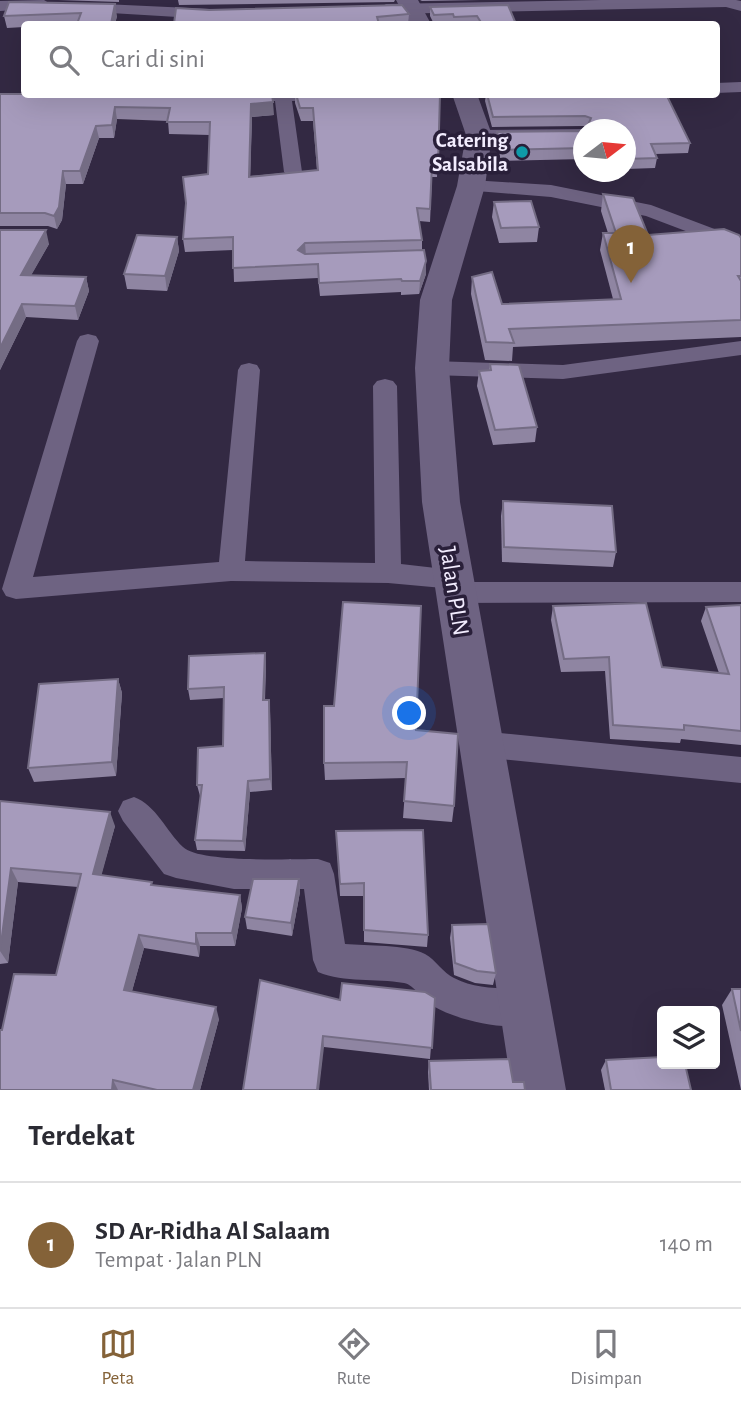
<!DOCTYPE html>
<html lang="id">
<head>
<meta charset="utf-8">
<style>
  body { margin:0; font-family:"Alegreya Sans",sans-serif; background:#f2f2f3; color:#2b2b33 }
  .controls { position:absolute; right:21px; bottom:21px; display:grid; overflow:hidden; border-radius:7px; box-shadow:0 7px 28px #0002 }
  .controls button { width:63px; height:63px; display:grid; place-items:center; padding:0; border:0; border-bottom:2px solid #e1e1e2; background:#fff; color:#2b2b33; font:35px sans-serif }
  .compass { position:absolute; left:573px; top:119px; width:63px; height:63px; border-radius:50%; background:#fff; box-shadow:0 7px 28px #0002; rotate:74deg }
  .you { position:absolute; left:410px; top:714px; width:24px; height:24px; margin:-18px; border:5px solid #fff; border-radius:50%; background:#1a73e8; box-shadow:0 0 0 10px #1a73e833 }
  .badge { display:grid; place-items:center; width:46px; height:46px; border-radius:50%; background:#846238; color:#fff; font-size:23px; font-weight:700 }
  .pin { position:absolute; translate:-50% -58px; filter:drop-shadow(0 2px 4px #0008) }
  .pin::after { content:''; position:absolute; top:37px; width:24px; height:21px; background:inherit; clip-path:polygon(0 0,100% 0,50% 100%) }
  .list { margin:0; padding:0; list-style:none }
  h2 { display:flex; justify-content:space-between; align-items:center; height:91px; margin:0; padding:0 28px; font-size:30px }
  h2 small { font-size:23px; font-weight:400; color:#7c7c81 }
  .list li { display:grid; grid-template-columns:46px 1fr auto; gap:21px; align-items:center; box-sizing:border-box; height:126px; padding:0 28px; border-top:2px solid #e1e1e2 }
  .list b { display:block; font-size:26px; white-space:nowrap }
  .list p { margin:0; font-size:23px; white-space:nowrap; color:#7c7c81 }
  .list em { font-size:23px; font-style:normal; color:#7c7c81 }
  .icon { flex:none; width:38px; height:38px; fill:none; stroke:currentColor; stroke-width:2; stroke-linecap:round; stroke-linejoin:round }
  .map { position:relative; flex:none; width:741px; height:1090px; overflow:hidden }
  .search { position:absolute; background:#fff; box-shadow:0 7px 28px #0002; left:21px; right:21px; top:21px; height:77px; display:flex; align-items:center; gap:18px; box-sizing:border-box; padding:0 24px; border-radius:7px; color:#7c7c81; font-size:26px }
  .sheet { height:217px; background:#fff }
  nav { display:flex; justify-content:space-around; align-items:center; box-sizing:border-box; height:98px; border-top:2px solid #e1e1e2; background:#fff; font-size:19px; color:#7c7c81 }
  nav a { display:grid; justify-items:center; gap:4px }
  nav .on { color:#846238 }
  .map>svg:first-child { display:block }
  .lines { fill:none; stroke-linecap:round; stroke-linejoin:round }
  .street { fill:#6e6382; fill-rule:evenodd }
  .secondary { fill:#6e6382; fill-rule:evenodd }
  .wall { fill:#8f85a2 }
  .shaded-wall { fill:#746c84 }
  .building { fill:#a69bbc; stroke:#746c84; stroke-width:2 }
  .culture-dot { fill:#0f9aa8; stroke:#291f39; stroke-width:2.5 }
  .labels { text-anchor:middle; stroke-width:7; stroke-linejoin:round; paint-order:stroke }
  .far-poi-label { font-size:21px; font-weight:bold; fill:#f2ecfe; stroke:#291f39; text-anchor:end }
  .street-label { font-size:24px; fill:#f2ecfe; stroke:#291f39 }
</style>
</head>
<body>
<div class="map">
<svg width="741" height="1090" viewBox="0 0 741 1090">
  <rect width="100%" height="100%" fill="#332943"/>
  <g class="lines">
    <g class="street">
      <path d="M44,0L52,5L49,8L0,11V1Z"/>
      <path d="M601,0H736L741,1V11L726,7L386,14L378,9L386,4Z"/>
      <path d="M82,3L211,9L219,14L211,19L77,11L74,8L77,5Z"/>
      <path d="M741,82V92L716,93V83Z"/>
      <path d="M229,94H355L347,99L292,101L302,172L293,178L284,172L275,101L236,102L230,101Z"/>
      <path d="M584,129L587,130H584V139L479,140L470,135L479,130Z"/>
      <path d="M471,180L551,185L651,205L741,239V252L646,216L551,197L464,190L462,186Z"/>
      <path d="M88,334L96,336L99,341L33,577L219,562L238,370L241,365L249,363L257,365L260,370L245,561L375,563L373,386L377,381L385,379L393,381L397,386L401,564L462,571L465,578L463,582H741V602L454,603L444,600L440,593L443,588L388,583L231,581L16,599L6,596L2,589L77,341L80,336Z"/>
      <path d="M741,341V355L563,379L432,375L424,373L421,368L424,363L432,361L563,365Z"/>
      <path d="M480,731L741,757V783L480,757L469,753L465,744L469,735Z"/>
      <path d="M134,797C156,805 166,831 183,847C199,863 292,859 318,859L330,863L334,874L345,944C367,946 406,944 425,954C436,960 443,973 454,978C480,992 511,985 538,996L543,1009L538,1022C510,1033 459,1021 433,1006C422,1001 415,985 404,983C375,978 345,983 318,972L313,960L304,889H234L176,878L164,874L123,821L118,811L123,801Z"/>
    </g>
    <g class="secondary">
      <path d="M396,0H418L431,24H409Z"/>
      <path d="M452,94H477L492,135L485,186L452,300L449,368L460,502L566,1090H512L422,502L415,368L420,300L457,186L466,135Z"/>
    </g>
  </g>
  <g class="wall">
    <path d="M58,0H119V2Z"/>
    <path d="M178,0H395L394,2L179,5Z"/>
    <path d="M420,0H481L422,1Z"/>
    <path d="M9,2L117,16L115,24H24V27L7,28L4,16Z"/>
    <path d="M430,7L516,24H453L452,23L434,24L430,16Z"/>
    <path d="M209,10L409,14L408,24H174Z"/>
    <path d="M0,94L274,115L252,117L250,176L317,170L313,121H301L295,103V94H440L437,177H432L430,222L419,221L422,240V251L426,261V274L419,294L401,295V292L320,296L318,278L234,282L233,250L185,252L183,239L208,174L210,135L169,134L168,121L117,119L114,138H99L83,184H66L62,220L57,229L48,226H0Z"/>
    <path d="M486,94H666L690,143L688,153L655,154L657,158L655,168L626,169V130L587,128L584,126L492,127L485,101Z"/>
    <path d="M584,131V159L501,161L496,142L497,132Z"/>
    <path d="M603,194L648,235L741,238V337L513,347L512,361L485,360L471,294L472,277L502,304L613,299L600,250L603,233H608L601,211Z"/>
    <path d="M494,202L539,227L537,242L499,243L492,217Z"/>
    <path d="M0,230L49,244L31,275L86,277L89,291L78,320L26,317L0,370Z"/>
    <path d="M177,237L179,251L167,291L127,289L124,274Z"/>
    <path d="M490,364L537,427L535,442L493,445L477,386L479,371L489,370Z"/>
    <path d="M503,501L616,552L613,567L502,562L501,516Z"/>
    <path d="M741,605V745L681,739L680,743L610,739L605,671L561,672L551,620L553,606L662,667L719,673L701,621L706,607Z"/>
    <path d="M265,653L266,665L265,700L270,711L272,790L250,792L245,851L197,850L195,840L201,796H200L197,785L223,746L224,698L190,700L188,689Z"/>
    <path d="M118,679L122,693L116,776L34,782L28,768Z"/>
    <path d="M416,730L454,806L452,822L403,818L406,778L325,780L324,763Z"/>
    <path d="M0,801L115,826L101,875L154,886L240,895L242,908L235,946H200L199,957L144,948L132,991L219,1019L200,1090H0L2,1030L56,975L78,887L18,882L8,963L0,964Z"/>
    <path d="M336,831L428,935L427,947L364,942V896H340Z"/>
    <path d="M299,879L300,892L292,936L247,929L245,917Z"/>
    <path d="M452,925L496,973L493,985L475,983L454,975L450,938Z"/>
    <path d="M732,989H741V1090L722,1005Z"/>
    <path d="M435,998L430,1059L324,1047L243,1090L340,1000Z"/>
    <path d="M606,1060L691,1090H605L601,1070Z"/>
    <path d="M429,1061L513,1082L525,1090H429L428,1072Z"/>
  </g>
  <g class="shaded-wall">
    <path d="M115,4L117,16L115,24H111Z"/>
    <path d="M273,102L274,115L252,117L250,189L249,177L251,104Z"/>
    <path d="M115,107L117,119L114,138L112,125Z"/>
    <path d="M96,126L99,138L83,184L80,171Z"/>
    <path d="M63,171L66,184L62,220L57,229L54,216Z"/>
    <path d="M46,230L49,244L24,288L21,275Z"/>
    <path d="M177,237L179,251L167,291L165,276Z"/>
    <path d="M305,243L306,256L298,250Z"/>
    <path d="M426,261V274L419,294L420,281Z"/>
    <path d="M86,277L89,291L78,320L75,306Z"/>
    <path d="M22,304L26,317L0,370V348Z"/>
    <path d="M265,653L266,665L264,711L263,700Z"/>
    <path d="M118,679L122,693L116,776L112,762Z"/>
    <path d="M269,700L270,711L272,790L270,779Z"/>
    <path d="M248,781L250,792L245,851L243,841Z"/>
    <path d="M110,812L115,826L98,888L93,874Z"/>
    <path d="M11,868L18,882L8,963L0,951Z"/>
    <path d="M299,879L300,892L292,936L291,923Z"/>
    <path d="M240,895L242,908L235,946L232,933Z"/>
    <path d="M196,933L200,946L199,957L196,944Z"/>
    <path d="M139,935L144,948L129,1002L124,990Z"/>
    <path d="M216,1007L219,1019L200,1090H193Z"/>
    <path d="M323,1036L324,1047L319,1090H317Z"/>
    <path d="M113,1080L118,1090H112Z"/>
  </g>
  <g class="building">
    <path d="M9,2L115,4L111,24H77L81,13L4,16Z"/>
    <path d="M402,5L409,14L377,17L379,24H174L176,8L209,10Z"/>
    <path d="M508,5L516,24H482L477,16L454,17L453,14L434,15L430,7Z"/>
    <path d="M0,94H272L273,102L251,104L249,177L318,170L313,108H300L296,94H440L438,164H432L430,209L417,208L422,240L305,243L298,250L305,254L424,250L426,261L420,281H402L401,279L319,283L318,264L233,268V237L183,239L186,203L183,177L208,174L210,122H167L170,108L115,107L112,125L96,126L80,171H63L59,207L54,216L45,213H0Z"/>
    <path d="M487,94H666L690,143L651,144L657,158L626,159V130H586L591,118L585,116L493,117Z"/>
    <path d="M584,131V148L502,150L497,132Z"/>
    <path d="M603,194L633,198L648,235L724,229L739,235L741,238V276H738L741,281V320L509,329L514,343L486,342L472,277L492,272L502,304L621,299L603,233H616Z"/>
    <path d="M531,201L539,227L501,228L494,202Z"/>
    <path d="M0,230H46L21,275L86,277L75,306L22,304L0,348Z"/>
    <path d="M137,235L177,237L165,276L124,274Z"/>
    <path d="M490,364L519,365L537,427L495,430L479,371L491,370Z"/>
    <path d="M503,501L612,506L616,552L504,547Z"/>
    <path d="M343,602L421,606L416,730L458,734L454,806L404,801L407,762L324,763V706H334Z"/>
    <path d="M646,603L662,667L729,674L706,607L741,605V731L684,725V730L613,725L609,657L564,659L553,606Z"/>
    <path d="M265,653L263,700H269L270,779L248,781L243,841L195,840L202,785H197L198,748L223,746L224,687L188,689L189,656Z"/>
    <path d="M118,679L112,762L28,768L39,684Z"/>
    <path d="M0,801L110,812L93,874L152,882L151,885L240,895L232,933H196V944L139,935L124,990L216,1007L193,1090H157L113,1080L112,1090H0V1030H2L14,974L56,975L81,874L11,868L0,951Z"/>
    <path d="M423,830L428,935L364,930V883L340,884L336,831Z"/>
    <path d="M253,879H299L291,923L245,917Z"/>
    <path d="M488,924L496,973L477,971L455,963L452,925Z"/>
    <path d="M260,980L340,1000L342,983L425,992L435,998L432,1048L323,1036L317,1090H243Z"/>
    <path d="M732,989H741V1031Z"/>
    <path d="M662,1057V1064H685L691,1090H611L606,1060Z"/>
    <path d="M509,1059L513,1082H524L525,1090H431L429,1061Z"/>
  </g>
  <circle class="culture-dot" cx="522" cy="152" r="7"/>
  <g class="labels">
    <g class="far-poi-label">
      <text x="508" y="147">Catering<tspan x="508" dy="24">Salsabila</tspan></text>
    </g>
    <g class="street-label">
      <text transform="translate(455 591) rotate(81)" y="8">Jalan PLN</text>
    </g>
  </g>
</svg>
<div class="controls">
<button><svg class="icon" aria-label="layers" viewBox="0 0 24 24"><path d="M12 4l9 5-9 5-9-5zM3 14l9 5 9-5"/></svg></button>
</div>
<svg class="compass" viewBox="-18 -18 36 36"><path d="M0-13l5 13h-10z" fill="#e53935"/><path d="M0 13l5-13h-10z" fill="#7c7c81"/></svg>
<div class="you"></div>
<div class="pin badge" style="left:631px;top:283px">1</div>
<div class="search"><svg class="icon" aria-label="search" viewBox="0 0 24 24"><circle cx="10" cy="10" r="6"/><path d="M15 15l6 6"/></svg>Cari di sini</div>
</div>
<section class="sheet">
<h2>Terdekat<small></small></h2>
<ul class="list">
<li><span class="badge">1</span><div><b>SD Ar-Ridha Al Salaam</b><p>Tempat · Jalan PLN</p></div><em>140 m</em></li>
</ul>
</section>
<nav>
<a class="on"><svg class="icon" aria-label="map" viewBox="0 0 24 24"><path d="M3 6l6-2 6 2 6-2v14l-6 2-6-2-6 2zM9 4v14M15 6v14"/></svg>Peta</a>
<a><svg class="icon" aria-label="directions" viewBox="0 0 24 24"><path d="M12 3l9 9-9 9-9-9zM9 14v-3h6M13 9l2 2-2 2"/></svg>Rute</a>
<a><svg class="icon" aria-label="saved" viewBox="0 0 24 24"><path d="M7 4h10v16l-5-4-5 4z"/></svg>Disimpan</a>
</nav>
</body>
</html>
